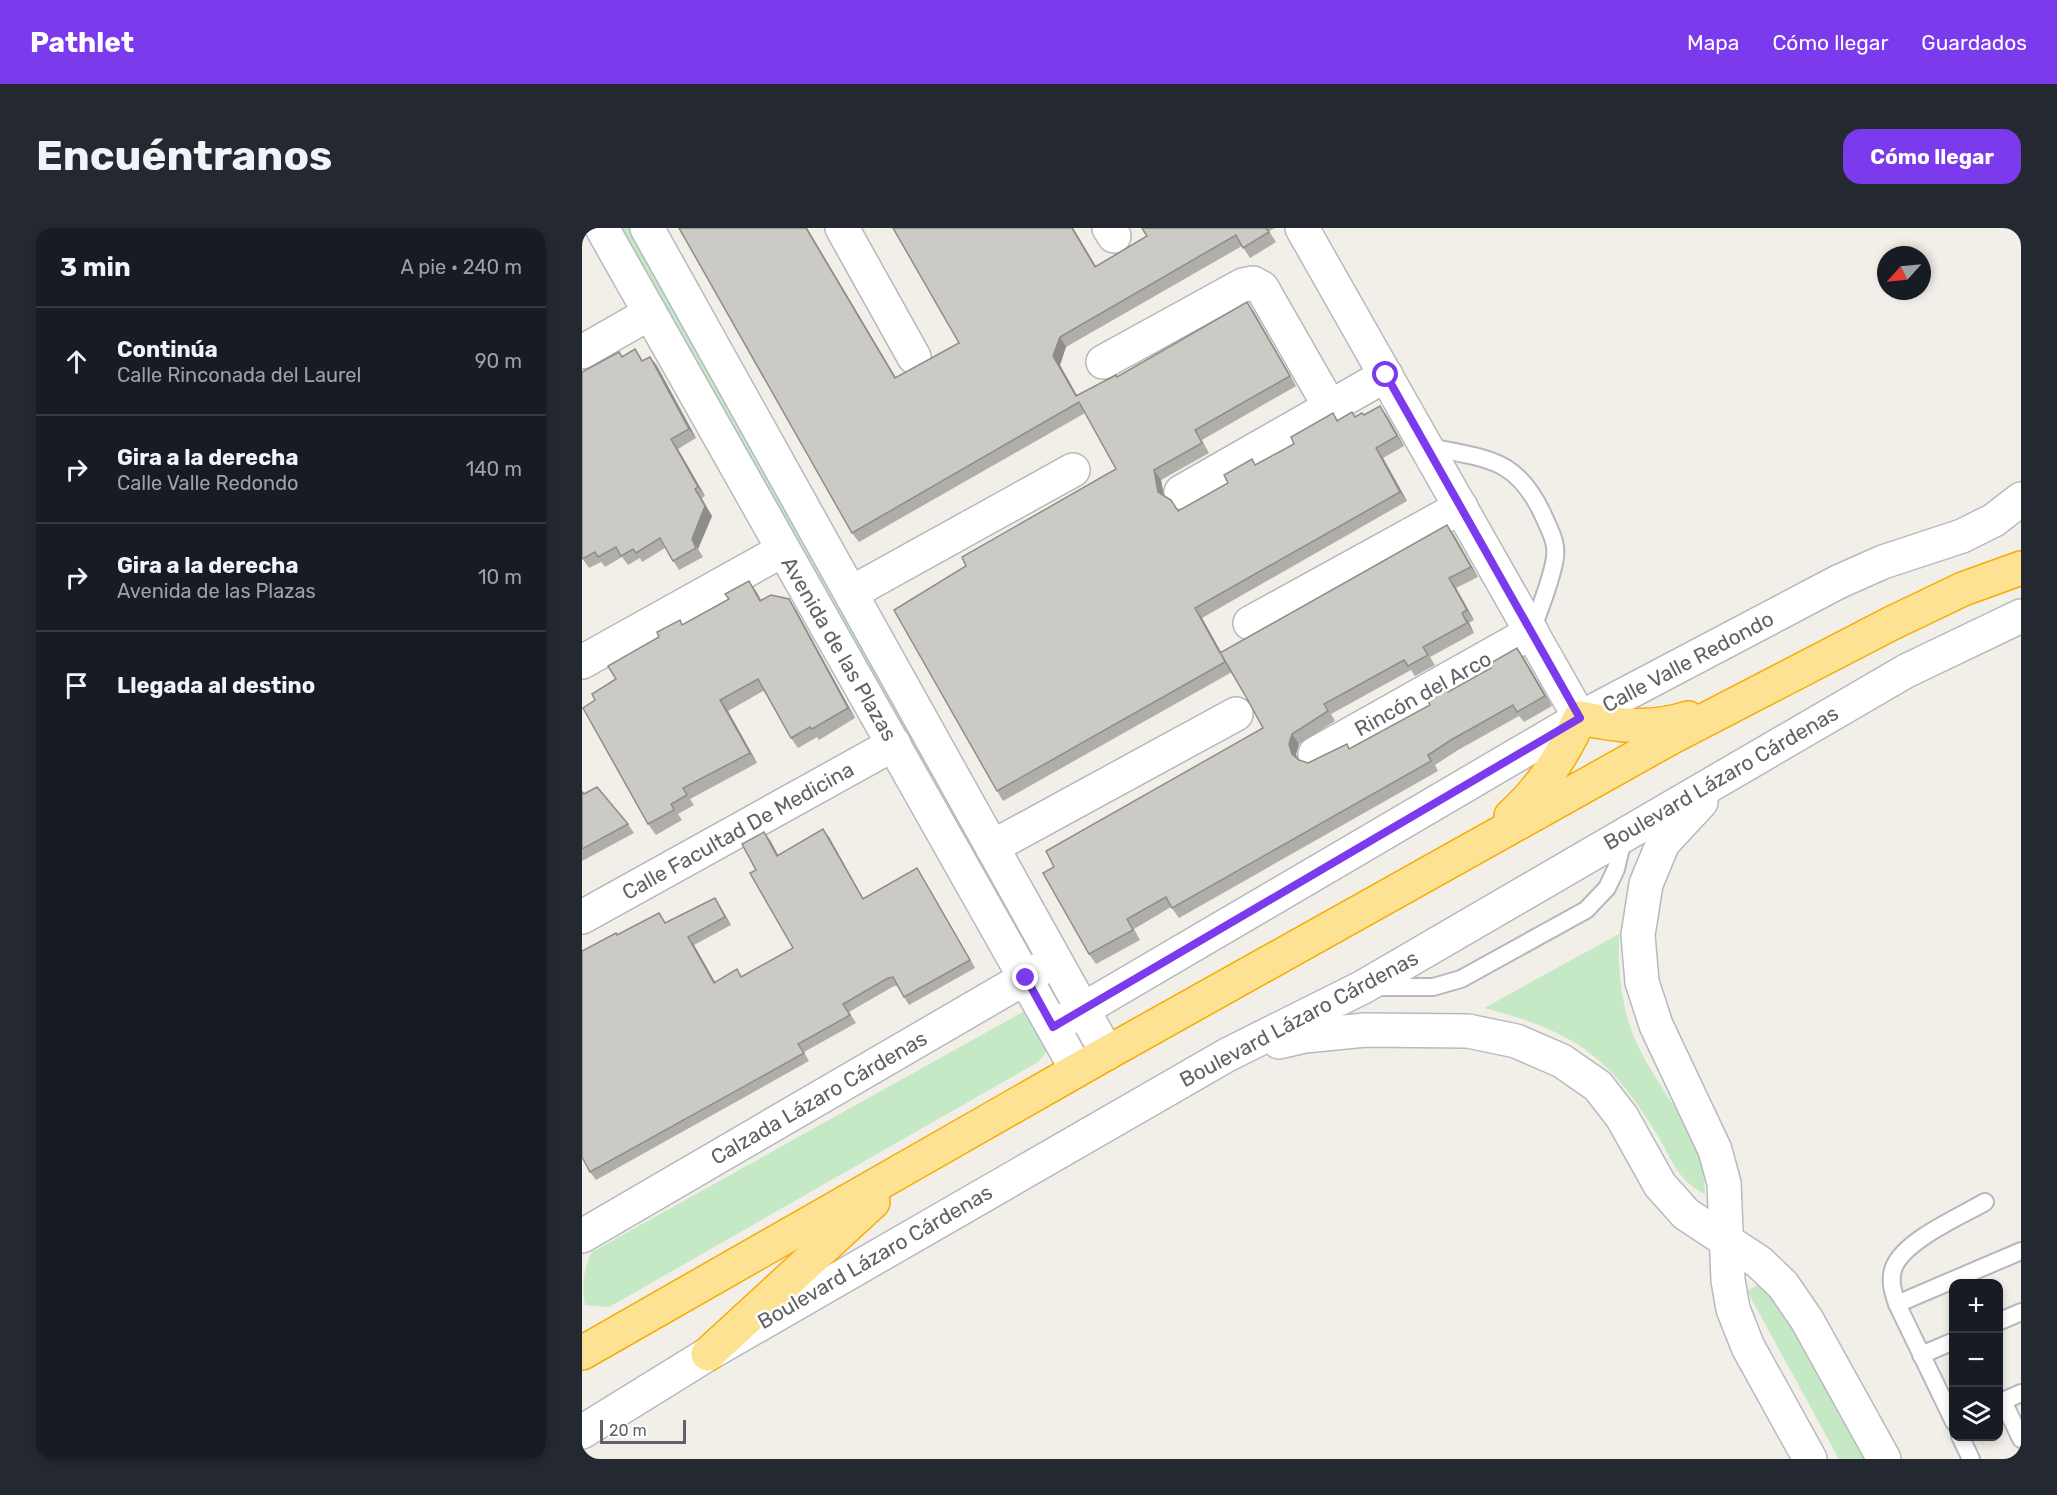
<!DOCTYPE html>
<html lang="es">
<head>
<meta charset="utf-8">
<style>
  body { margin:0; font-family:Rubik,sans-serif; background:#242831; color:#f1f3f6 }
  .controls { position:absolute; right:18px; bottom:18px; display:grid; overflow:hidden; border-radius:12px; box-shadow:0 3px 9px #0003 }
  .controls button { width:54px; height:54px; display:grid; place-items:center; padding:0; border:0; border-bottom:2px solid #363941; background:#171b24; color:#f1f3f6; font:30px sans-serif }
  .compass { position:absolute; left:1295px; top:18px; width:54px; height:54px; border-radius:50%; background:#171b24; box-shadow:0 3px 9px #0003; rotate:243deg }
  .scale { position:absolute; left:18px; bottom:15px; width:86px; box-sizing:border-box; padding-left:6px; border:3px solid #5f6368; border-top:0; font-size:16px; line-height:21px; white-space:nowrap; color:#5f6368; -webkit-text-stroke:4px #fff; paint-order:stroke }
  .stop { position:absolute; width:18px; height:18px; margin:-14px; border:4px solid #7c3aed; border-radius:50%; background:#fff }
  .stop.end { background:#7c3aed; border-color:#fff; box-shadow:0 2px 6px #0008 }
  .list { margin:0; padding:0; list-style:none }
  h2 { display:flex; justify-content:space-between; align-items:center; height:78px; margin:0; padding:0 24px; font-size:26px }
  h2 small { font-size:20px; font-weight:400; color:#9ea1a6 }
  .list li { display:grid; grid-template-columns:39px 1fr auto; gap:18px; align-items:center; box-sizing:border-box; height:108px; padding:0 24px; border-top:2px solid #363941 }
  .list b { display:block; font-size:22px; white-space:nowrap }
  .list p { margin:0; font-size:20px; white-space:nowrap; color:#9ea1a6 }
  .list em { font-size:20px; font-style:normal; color:#9ea1a6 }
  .icon { flex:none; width:33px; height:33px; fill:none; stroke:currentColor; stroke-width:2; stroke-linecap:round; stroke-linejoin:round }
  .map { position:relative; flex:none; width:1439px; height:1231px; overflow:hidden; border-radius:18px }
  header { display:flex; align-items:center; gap:36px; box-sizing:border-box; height:84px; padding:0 30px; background:#7c3aed; color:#fff }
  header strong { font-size:28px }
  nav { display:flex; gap:33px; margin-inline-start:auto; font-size:21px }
  .intro { display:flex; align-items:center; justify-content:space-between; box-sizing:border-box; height:144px; padding:0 36px }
  h1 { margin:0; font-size:42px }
  .button { padding:15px 27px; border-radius:18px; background:#7c3aed; color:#fff; font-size:21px; font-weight:700 }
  main { display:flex; gap:36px; padding:0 36px }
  aside { flex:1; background:#171b24; border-radius:18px; box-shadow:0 3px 9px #0003 }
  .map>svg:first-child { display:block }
  .green { fill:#c5e8c5 }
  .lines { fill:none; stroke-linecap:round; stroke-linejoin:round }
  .lane-casing { stroke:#b5b8bc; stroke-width:20 }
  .street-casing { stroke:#b5b8bc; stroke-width:36 }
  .secondary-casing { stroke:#b6babf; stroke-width:36 }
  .highway-casing { stroke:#f9ab00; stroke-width:36 }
  .lane { stroke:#fff; stroke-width:16 }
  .street { stroke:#fff; stroke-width:33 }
  .secondary { stroke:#fff; stroke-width:33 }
  .highway { stroke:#fde293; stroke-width:33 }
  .wall { fill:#afaea9 }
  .shaded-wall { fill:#8f8d8a }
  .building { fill:#cccac5; stroke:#8f8d8a; stroke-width:1.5 }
  .route { stroke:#7c3aed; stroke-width:8 }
  .labels { text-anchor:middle; stroke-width:5; stroke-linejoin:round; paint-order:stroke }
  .street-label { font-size:21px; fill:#5f6368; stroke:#fff }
</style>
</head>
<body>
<header>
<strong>Pathlet</strong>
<nav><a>Mapa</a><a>Cómo llegar</a><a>Guardados</a></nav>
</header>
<div class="intro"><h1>Encuéntranos</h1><a class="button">Cómo llegar</a></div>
<main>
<aside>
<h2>3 min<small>A pie · 240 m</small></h2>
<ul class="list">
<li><svg class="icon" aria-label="ahead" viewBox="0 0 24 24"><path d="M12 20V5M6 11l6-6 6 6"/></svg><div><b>Continúa</b><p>Calle Rinconada del Laurel</p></div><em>90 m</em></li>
<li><svg class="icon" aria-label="right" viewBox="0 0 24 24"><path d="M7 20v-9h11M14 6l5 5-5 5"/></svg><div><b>Gira a la derecha</b><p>Calle Valle Redondo</p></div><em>140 m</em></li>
<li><svg class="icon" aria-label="right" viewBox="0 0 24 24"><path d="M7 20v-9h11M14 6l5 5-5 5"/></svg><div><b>Gira a la derecha</b><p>Avenida de las Plazas</p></div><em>10 m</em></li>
<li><svg class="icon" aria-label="arrive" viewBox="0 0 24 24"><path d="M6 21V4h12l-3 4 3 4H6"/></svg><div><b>Llegada al destino</b></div></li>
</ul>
</aside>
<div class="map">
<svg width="1439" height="1231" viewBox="0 0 1439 1231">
  <rect width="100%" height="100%" fill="#f1efe8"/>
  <g class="green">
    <path d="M35,0H64L410,637L313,490Z"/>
    <path d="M1037,706C1036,743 1039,780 1054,814C1077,864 1124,909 1123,966C1096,953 1090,932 1076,908C1028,828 992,803 902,780Z"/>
    <path d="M448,780L470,817L456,834L27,1079L3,1077C0,1059 1,1040 10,1024Z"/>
    <path d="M1183,1053L1282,1231H1257L1165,1063Z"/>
  </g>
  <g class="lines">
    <g class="lane-casing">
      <g id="lane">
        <path d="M844,218C904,232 934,227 962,289C968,303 975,314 973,329C970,353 957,380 950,404"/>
        <path d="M792,759H851L879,751L1004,682L1025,660L1034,641L1042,607"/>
        <path d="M1315,1076L1439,1023"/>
        <path d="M1416,1094L1439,1084"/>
        <path d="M1339,1127L1372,1113"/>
        <path d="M1421,1173L1439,1165"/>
        <path d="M1416,1175L1421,1173L1439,1211"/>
        <path d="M1372,1194L1315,1076C1311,1064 1307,1052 1312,1039C1323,1012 1379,988 1403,974"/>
        <path d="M1378,1208L1389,1231"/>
      </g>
    </g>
    <g class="street-casing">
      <g id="street">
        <path d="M260,0L332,129"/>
        <path d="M527,0L532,8"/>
        <path d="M0,124L68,85"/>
        <path d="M521,134L661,57L671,55L680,60L748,179"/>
        <path d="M599,264L804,147"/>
        <path d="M269,365L491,242"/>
        <path d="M668,395L879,279"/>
        <path d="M0,434L201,322"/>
        <path d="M733,526L950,404"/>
        <path d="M410,619L654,486"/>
        <path d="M0,689L312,516"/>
      </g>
    </g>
    <g class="secondary-casing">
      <g id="secondary">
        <path d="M20,0L495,842"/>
        <path d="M65,0L525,825"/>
        <path d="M720,0L998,490"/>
        <path d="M1119,574L1081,615L1064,656L1056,707L1060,754L1074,797L1133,922L1142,955L1146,1052L1151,1081L1166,1119L1228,1231"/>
        <path d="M471,799L998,490L1256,354L1301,334L1380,308L1412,292L1439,271"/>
        <path d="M697,814L723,808L783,802L886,803L934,813L980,833L1016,858L1040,889L1078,957L1104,986L1177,1034L1201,1057L1225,1092L1302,1231"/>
        <path d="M0,1008L462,739"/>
        <path d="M0,1204L126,1126L645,827L781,759L1324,443L1439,388"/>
      </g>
    </g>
    <g class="highway-casing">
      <g id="highway">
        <path d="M929,588C960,560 981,528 998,490C1036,498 1069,502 1106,490"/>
        <path d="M0,1125L525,825L1090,509L1310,395L1381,361L1439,340"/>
        <path d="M126,1126L291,974"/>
      </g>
    </g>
    <use href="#lane" class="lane"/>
    <use href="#street" class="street"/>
    <use href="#secondary" class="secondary"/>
    <use href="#highway" class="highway"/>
  </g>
  <g class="wall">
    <path d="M97,0H225L314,150L377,115L311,0H491L514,38L565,8L560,0H693L687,3L694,14L668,30L660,18L484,119L478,137L495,168L672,84L714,158L620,212L627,225L579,252L582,267L597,283L646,255L674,237L712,216L751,185L756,192L782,187L805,188L822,218L801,230L825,273L620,390L639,424L865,297L872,307L896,349L874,360L892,392L887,395L892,405L848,429L853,437L833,448L829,442L749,486L753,493L717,516L714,526L716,531L717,532L726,535L765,516L768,521L848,477L867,464L909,440L935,420L942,430L970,478L942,494L937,488L876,522L853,537L856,543L597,690L589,679L552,701L558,712L514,736L507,726L472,639L681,500L663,467L650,444L421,573L415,563L384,338L534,241L503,185L277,314L270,305Z"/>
    <path d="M41,129L61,133L68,129L75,138L114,210L96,221L123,268L120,270L130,288L116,321L121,329L97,342L83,320L60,334L58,330L46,337L40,329L23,339L19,334L7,340L0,330Z"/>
    <path d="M174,363L179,373L207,371L214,382L273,490L237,512L235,509L216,520L209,510L183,462L146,483L175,535L108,571L112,577L96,586L100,592L74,607L66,596L13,472L34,451L101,396Z"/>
    <path d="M0,562L2,566L46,596L52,605L0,633Z"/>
    <path d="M247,609L281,670L335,640L340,648L393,740L327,777L315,758H312L267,784L274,795L222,824L227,833L14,952L8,944L35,706L84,695L138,678L149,697L112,717L133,754L155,741L160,749L211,720L174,642L188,612L196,628Z"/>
  </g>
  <g class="shaded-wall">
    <path d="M224,0H225L320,160L313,150Z"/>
    <path d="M490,0H491L520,49L513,39Z"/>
    <path d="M665,74L672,84L714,158L708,148Z"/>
    <path d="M478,109L484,119L478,137L501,178L494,168L471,128Z"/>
    <path d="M68,129L75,138L114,210L107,201Z"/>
    <path d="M798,178L805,188L822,218L815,208Z"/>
    <path d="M89,211L96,221L123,268L116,259Z"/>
    <path d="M794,220L801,230L825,273L818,264Z"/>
    <path d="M572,242L579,252L583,274L576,264Z"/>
    <path d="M113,261L130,288L116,321L121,329L110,311Z"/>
    <path d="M865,297L872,307L896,349L889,339Z"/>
    <path d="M867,350L874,360L892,392L885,382Z"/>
    <path d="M167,353L174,363L185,383L178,373Z"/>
    <path d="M207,371L214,382L273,490L266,480Z"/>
    <path d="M613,380L620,390L645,435L638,425Z"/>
    <path d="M880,385L887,395L892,405L885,395Z"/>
    <path d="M935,420L942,430L970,478L963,468Z"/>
    <path d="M138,472L146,483L175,535L168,525Z"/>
    <path d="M710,506L717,516L714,526L717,536L710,526L707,516Z"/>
    <path d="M241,601L247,609L286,679L281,671Z"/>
    <path d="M182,604L188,612L201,636L195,628Z"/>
    <path d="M335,640L340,648L393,740L388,732Z"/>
    <path d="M133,670L138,678L149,697L143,689Z"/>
    <path d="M106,709L112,717L138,763L132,755Z"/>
  </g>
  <g class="building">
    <path d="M97,0H224L313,150L377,115L311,0H490L513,39L565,8L560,0H684L687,4L661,20L654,7L478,109L471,128L494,168L534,147L535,149L665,74L708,148L613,202L620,215L572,242L576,264L589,272L596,283L646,255L642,247L670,231L673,237L712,216L709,209L751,185L755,193L770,184L773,189L780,185L782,187L798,178L815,208L794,220L818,264L613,380L638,425L865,297L889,339L867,350L885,382L880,385L885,395L841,419L846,427L826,438L822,432L742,476L746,483L710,506L707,516L710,526L717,532L726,535L765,516L767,521L848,477L845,471L864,460L866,464L909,440L907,436L935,420L963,468L935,484L931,477L869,512L846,527L849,533L590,680L584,669L545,691L551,702L507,726L461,645L472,639L464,623L681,500L663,467L639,426L643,434L415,563L312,382L384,338L380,329L534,241L497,174L270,305Z"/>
    <path d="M53,121L60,133L68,129L107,201L89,211L116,259L113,261L123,278L110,311L114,320L91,333L78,310L54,325L51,321L39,328L34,319L16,329L13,324L0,331V144L37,124L40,129Z"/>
    <path d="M167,353L178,373L189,367L207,371L266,480L230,501L228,499L209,510L176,451L138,472L168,525L101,560L105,567L89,576L92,582L66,596L1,480L13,472L10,466L34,451L26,438L77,409L75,404L98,392L100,397L147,371L143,366Z"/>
    <path d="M15,559L46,596L0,621V564L2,566Z"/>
    <path d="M241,601L281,671L335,640L388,732L322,769L311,749L306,750L261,776L268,787L216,816L222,825L8,944L0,929V723L34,705L35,707L77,685L83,695L133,670L143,689L106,709L132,755L155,741L159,749L211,720L168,645L174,642L160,616L182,604L195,628Z"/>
  </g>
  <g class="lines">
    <path class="route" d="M444,750L471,799L998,490L804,147"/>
  </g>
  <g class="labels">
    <g class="street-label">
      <text transform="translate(257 421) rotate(60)" y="7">Avenida de las Plazas</text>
      <text transform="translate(1106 434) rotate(-28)" y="7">Calle Valle Redondo</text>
      <text transform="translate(841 466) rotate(-29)" y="7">Rincón del Arco</text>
      <text transform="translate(1139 550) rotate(-30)" y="7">Boulevard Lázaro Cárdenas</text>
      <text transform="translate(156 603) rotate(-29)" y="7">Calle Facultad De Medicina</text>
      <text transform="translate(717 791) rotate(-28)" y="7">Boulevard Lázaro Cárdenas</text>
      <text transform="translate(237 870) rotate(-30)" y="7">Calzada Lázaro Cárdenas</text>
      <text transform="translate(293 1029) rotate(-30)" y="7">Boulevard Lázaro Cárdenas</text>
    </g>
  </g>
</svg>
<div class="controls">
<button>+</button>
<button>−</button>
<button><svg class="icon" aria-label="layers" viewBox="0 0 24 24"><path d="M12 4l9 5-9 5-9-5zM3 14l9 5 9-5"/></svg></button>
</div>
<svg class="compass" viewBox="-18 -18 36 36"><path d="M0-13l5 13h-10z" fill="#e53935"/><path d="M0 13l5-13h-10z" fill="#9ea1a6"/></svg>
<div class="scale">20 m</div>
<div class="stop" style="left:804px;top:147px"></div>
<div class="stop end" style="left:444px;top:750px"></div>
</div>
</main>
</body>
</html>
